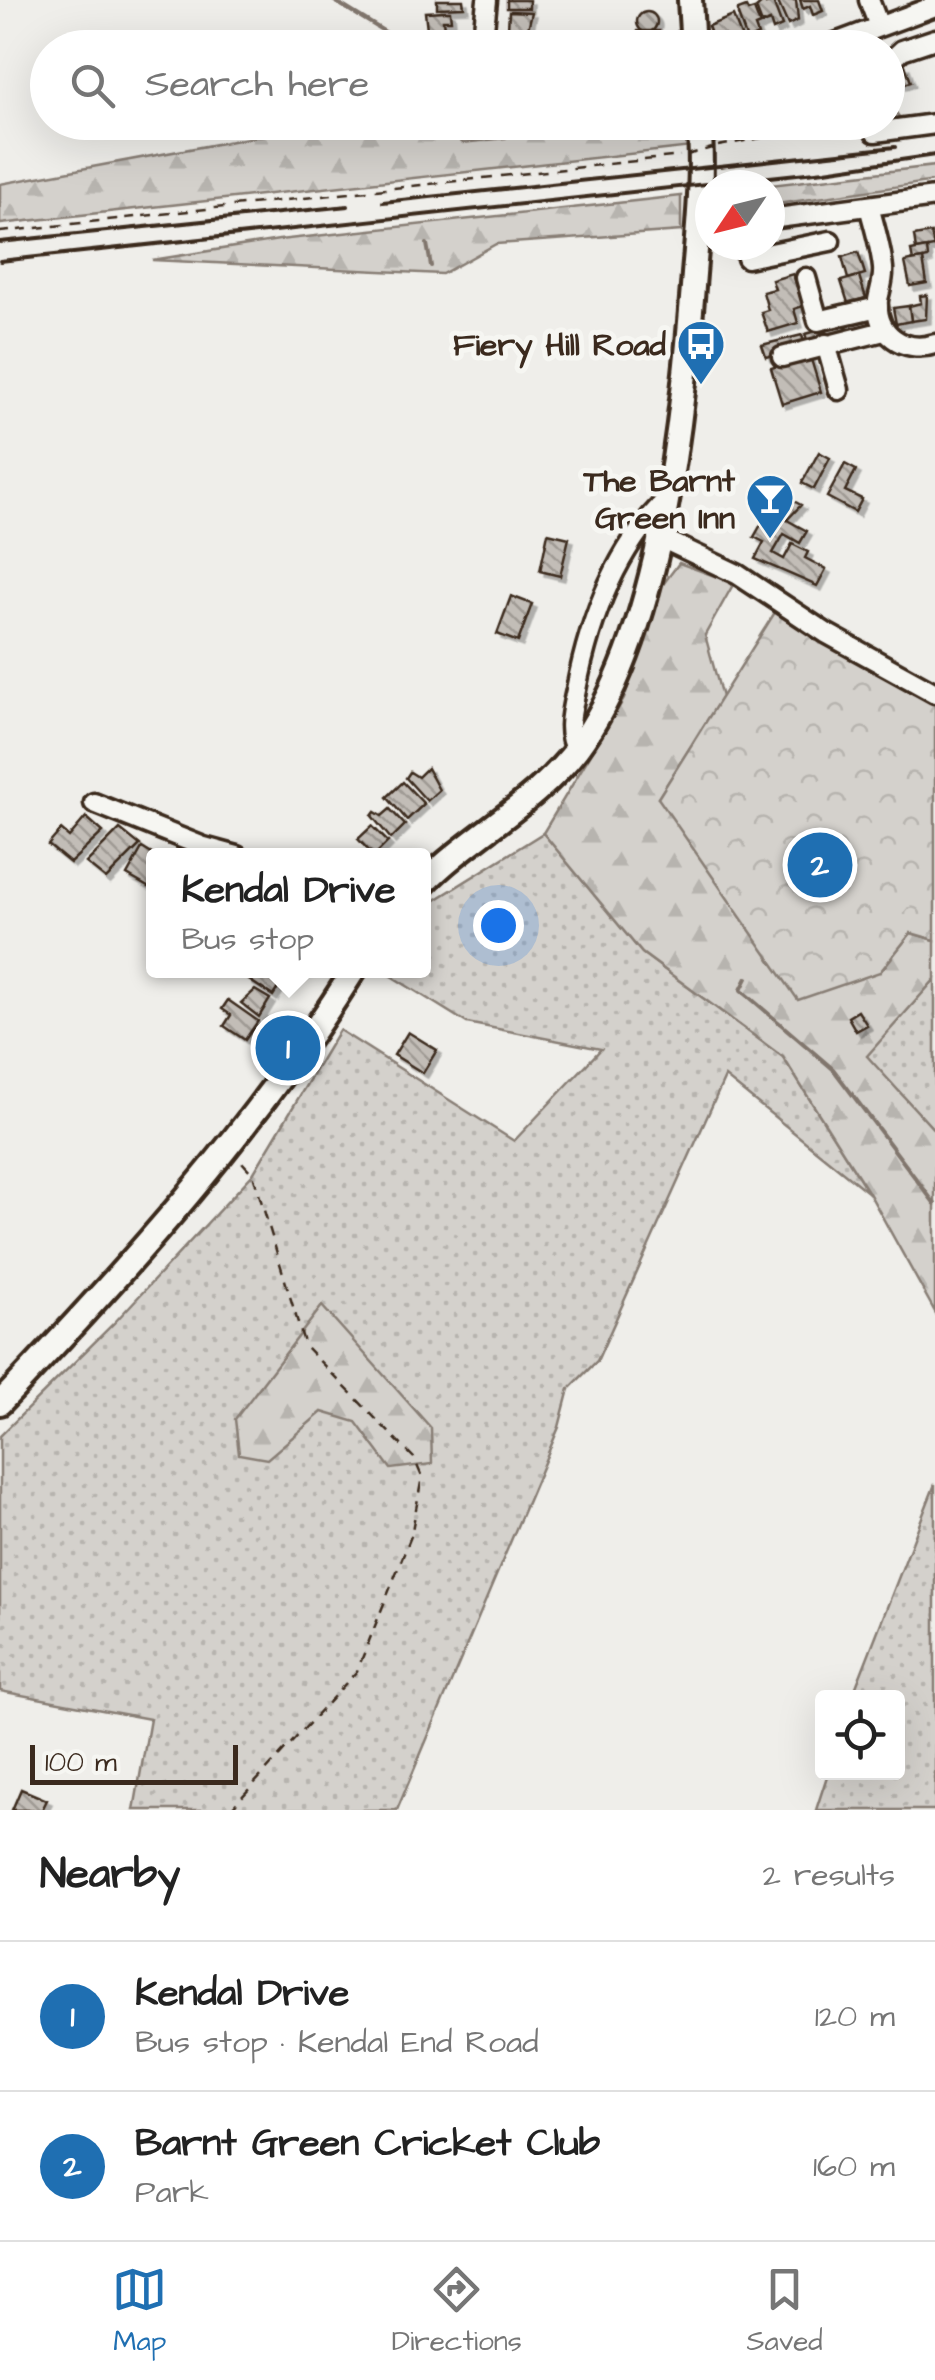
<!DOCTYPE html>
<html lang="en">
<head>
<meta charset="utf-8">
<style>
  body { margin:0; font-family:"Architects Daughter",sans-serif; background:#f2f2f2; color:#222 }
  .controls { position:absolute; right:30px; bottom:30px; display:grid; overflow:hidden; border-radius:10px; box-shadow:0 10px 40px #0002 }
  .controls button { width:90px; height:90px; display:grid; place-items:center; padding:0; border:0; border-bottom:2px solid #e0e0e0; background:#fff; color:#222; font:50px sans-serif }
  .compass { position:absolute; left:695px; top:170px; width:90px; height:90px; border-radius:50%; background:#fff; box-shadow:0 10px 40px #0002; rotate:235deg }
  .scale { position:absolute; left:30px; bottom:25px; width:208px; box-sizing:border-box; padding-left:10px; border:5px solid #3b2a1e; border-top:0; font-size:28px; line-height:35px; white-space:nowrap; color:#3b2a1e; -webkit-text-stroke:8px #f6f6f2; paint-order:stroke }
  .you { position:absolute; left:498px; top:925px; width:35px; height:35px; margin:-25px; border:8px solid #fff; border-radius:50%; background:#1a73e8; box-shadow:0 0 0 15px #1a73e833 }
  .badge { display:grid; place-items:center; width:65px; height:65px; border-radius:50%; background:#1f6fb2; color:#fff; font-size:32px; font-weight:700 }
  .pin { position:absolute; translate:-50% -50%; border:5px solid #fff; box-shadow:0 2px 10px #0006 }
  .popup { position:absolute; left:146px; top:848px; width:285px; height:130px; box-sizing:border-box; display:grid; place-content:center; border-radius:10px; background:#fff; filter:drop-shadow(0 2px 8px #0005); font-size:32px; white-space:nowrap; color:#767676 }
  .popup b { font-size:38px; color:#222 }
  .popup::after { content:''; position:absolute; left:50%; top:100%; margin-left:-20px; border:20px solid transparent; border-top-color:#fff }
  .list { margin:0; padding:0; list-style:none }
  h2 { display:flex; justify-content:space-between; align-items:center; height:130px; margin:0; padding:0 40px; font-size:42px }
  h2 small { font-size:32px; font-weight:400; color:#767676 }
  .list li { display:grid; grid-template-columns:65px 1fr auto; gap:30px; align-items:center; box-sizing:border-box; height:150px; padding:0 40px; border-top:2px solid #e0e0e0 }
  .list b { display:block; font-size:38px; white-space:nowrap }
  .list p { margin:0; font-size:32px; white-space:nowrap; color:#767676 }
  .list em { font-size:32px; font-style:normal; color:#767676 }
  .icon { flex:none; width:55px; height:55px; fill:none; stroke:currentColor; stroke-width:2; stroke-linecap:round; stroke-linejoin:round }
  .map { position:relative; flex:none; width:935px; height:1810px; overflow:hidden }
  .search { position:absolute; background:#fff; box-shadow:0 10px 40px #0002; left:30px; right:30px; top:30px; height:110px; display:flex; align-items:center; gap:25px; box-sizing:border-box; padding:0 35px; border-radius:55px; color:#767676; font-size:38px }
  .sheet { height:430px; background:#fff }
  nav { display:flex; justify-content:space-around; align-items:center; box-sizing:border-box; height:140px; border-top:2px solid #e0e0e0; background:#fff; font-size:28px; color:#767676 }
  nav a { display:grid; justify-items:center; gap:5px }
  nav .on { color:#1f6fb2 }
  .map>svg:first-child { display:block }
  .grass { fill:url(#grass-dots); stroke:#887e75; stroke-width:2.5 }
  .forest { fill:url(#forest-firs); stroke:#887e75; stroke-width:2.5 }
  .park { fill:url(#park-crowns); stroke:#887e75; stroke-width:2.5 }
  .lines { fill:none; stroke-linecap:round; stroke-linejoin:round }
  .stream { stroke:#81766d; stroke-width:4 }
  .building { fill:url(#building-back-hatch); stroke:#3b2a1e; stroke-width:2.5; filter:url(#shadow) }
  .minor-casing { stroke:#3b2a1e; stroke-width:25 }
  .major-casing { stroke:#3b2a1e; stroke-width:30 }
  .path { stroke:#3b2a1e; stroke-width:2.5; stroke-dasharray:10 8; stroke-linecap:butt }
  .minor { stroke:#f6f6f2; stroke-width:18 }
  .major { stroke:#f6f6f2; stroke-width:22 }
  .rail { stroke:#3b2a1e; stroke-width:4 }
  .path-bridge { stroke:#3b2a1e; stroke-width:2.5; stroke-dasharray:10 8; stroke-linecap:butt }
  .labels { text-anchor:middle; stroke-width:10; stroke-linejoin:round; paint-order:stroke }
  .poi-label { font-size:32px; font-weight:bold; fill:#3b2a1e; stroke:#f6f6f2; text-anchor:end }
</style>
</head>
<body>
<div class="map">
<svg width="935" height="1810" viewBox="0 0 935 1810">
  <defs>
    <pattern id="grass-dots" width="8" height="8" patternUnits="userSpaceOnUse" patternTransform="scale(2.5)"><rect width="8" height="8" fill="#d4d1cc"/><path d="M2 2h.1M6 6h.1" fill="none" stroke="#b7b4af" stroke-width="1.8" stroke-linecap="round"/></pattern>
    <pattern id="forest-firs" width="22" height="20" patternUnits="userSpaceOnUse" patternTransform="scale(2.5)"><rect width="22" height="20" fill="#d4d1cc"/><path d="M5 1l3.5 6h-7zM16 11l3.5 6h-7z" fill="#b7b4af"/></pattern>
    <pattern id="park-crowns" width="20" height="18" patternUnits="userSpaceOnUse" patternTransform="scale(2.5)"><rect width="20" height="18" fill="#d4d1cc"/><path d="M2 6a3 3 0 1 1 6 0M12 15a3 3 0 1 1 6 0" fill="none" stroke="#b7b4af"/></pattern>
    <pattern id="building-back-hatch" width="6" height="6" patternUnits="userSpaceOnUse" patternTransform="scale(2.5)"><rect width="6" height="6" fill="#c2bdb7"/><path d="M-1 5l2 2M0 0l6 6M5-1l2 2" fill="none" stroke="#9f9a94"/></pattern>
    <filter id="shadow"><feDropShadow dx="4.5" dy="4.5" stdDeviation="0" flood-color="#0004"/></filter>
  </defs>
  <rect width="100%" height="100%" fill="#efeeea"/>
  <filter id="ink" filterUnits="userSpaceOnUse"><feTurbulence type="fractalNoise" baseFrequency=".01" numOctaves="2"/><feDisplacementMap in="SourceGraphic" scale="20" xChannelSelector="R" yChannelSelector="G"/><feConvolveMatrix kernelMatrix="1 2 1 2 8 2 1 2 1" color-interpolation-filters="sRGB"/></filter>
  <g filter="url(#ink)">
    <g class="grass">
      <path d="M543,833L642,953L783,1057L869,1193L725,1077L597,1361L569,1389L559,1427L397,1810H134L150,1719L0,1691V1436L114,1323L253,1174L339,1030L514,1141L601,1049L467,1023L383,971L423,970V913L429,904Z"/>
      <path d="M935,979V1131L866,1056Z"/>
      <path d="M935,1484V1810H816L828,1773L898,1772V1698L852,1697Z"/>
    </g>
    <g class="forest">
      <path d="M888,102L900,118L935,113V120L774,129L714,142L711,123L888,122Z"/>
      <path d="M631,122L688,123L692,147L0,224V184L330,123H436L463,143L505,138L495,123Z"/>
      <path d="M935,166V181L770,205V185Z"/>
      <path d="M681,196V231L496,244L442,274L152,260L279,240Z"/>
      <path d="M679,563L734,583L705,635L722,697L658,798L880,972L911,933L935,940V979L867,1056L935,1131V1312L869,1193L783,1057L642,953L543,833L624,699L658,591Z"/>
      <path d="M322,1306L431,1428L432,1464L391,1469L356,1422L322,1412L267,1459L239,1454L235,1419Z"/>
    </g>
    <path class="park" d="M777,609L900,685L935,701V940L911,933L880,972L798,1000L658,798Z"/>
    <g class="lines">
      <g class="stream">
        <path d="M333,0L390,35L392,48"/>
        <path d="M427,244L431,266"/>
        <path d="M747,978L741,990L833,1069L935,1204"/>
      </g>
    </g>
    <g class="building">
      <path d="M437,0H463L464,7L437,8Z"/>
      <rect x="507" y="0" width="22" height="8"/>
      <path d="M765,0L766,4L773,2L782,26L773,30L770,21L762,24L756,8Z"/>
      <path d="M777,0H796L798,20L788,25Z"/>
      <path d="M800,0H819L823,11L813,15L810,6L803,9Z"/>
      <path d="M746,7L748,11L754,9L760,25L755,27L758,35L747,40L738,15V10Z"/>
      <path d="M445,11H450L451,20H443L444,28L427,29L425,12Z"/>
      <path d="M509,11L532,12L528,29H508Z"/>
      <circle cx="647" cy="22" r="10"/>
      <path d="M733,16L743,41L733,45L730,37L714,43L708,26Z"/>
      <path d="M638,31H660L661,46L633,43Z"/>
      <path d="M531,32V46L506,48L509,33Z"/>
      <path d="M444,34L450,48H426L425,35Z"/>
      <path d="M905,65L911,82L902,85L896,68Z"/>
      <path d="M931,233L934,247L916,250L914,236Z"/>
      <path d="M927,248L928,258L913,261L911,251Z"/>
      <path d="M858,252L865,274L848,279L842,257Z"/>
      <path d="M923,259L927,283L910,286L905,262Z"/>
      <path d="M793,274L803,306L794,309L798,323L768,332L761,312L768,310L763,292L775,289L772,280Z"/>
      <path d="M859,276L866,298L848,303L841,281Z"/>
      <path d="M927,295L926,319L911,321L909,306L921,303L920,296Z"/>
      <path d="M909,306L911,321L896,324L893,308Z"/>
      <path d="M846,323L849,334L809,345L805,334Z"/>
      <path d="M802,335L805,346L766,357L762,345Z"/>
      <path d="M810,356L821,392L782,404L771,368Z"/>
      <path d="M819,452L830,458L814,489L802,483Z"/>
      <path d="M845,464L856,470L845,491L862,499L855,512L827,497Z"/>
      <path d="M779,493L801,505L787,520L807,531L800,543L784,534L773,553L784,559L792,544L808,552L805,558L826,569L817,586L755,559L764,542L754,537Z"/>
      <path d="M548,533L569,538L560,576L540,571Z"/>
      <path d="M511,596L532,604L518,642L497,634Z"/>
      <path d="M427,768L439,790L427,801L406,778L410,772L418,777Z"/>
      <path d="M403,782L424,804L407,820L387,797Z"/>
      <path d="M390,809L405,825L391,839L372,816L375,812L382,816Z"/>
      <path d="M86,817L103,832L70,863L48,845L61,830L69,837Z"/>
      <path d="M372,826L388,842L374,856L358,839Z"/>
      <path d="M120,829L140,845L106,879L86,863Z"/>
      <path d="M142,848L155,856L153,890L127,875Z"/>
      <path d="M255,970H278L286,975L273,996L249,980Z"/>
      <path d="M255,990L270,999L259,1017L241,1003Z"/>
      <path d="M228,1000L258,1021L245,1040L224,1026L231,1015L222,1009Z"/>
      <path d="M858,1011L867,1025L856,1031L848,1017Z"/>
      <path d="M408,1032L437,1050L423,1073L394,1055Z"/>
      <path d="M21,1789L47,1800L42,1810H12Z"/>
    </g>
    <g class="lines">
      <g class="minor-casing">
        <g id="minor">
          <path d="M869,0L879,26"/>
          <path d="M482,48L487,0"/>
          <path d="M822,48L935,6"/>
          <path d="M888,63L902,50L935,39"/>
          <path d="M875,132L935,124"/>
          <path d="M869,206C874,226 881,247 883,268C884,280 880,289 878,300C875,334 904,354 935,344"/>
          <path d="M770,219L935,197"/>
          <path d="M747,258L830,241"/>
          <path d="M806,278L818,321L878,307"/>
          <path d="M826,344L839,390"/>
          <path d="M782,357L884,331"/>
          <path d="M657,536L737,574L826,633L935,693"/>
          <path d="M576,750C565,733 572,709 576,690C589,622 614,553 663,503"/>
          <path d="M94,803L204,847L237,856"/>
        </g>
      </g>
      <g class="major-casing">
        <g id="major">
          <path d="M690,0L693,48"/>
          <path d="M423,884C471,835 534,805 577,749C662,635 683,414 694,274C698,225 704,172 699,122"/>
          <path d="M0,1403C129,1267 254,1129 354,970"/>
        </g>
      </g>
      <g class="path">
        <path d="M718,146L788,133L859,132"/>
        <path d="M0,232L680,156"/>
        <path d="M230,1810L357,1671L411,1536L422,1477L414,1458L305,1346L253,1174L241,1161"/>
      </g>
      <use href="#minor" class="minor"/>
      <use href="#major" class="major"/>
      <g class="rail">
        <path d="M383,202L895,147"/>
        <path d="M0,242L348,206"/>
        <path d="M0,261L825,171L935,155"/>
      </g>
      <path class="path-bridge" d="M687,155L712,148"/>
    </g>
  </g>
  <defs>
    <g id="bus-pin" transform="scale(2.5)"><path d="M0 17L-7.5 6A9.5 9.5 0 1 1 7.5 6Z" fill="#1f6fb2" stroke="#f6f6f2"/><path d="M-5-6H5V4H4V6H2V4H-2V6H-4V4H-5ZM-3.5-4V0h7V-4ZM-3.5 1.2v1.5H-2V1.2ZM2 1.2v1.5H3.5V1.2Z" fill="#fff"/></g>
    <g id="bar-pin" transform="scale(2.5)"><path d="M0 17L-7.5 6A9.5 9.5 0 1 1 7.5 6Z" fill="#1f6fb2" stroke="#f6f6f2"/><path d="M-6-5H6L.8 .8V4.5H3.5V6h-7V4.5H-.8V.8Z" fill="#fff"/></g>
  </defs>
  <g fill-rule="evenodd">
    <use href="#bus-pin" x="701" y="344"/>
    <use href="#bar-pin" x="770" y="498"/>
  </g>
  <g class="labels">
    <g class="poi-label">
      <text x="666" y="355">Fiery Hill Road</text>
      <text x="735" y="491">The Barnt<tspan x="735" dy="37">Green Inn</tspan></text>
    </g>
  </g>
</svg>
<div class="controls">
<button><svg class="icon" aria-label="locate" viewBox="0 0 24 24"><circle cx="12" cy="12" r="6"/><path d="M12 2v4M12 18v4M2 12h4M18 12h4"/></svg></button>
</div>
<svg class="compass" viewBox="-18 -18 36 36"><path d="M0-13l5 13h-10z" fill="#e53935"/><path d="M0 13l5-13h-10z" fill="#767676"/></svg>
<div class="scale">100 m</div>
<div class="you"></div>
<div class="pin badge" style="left:288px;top:1048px">1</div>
<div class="popup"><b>Kendal Drive</b>Bus stop</div>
<div class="pin badge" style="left:820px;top:865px">2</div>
<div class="search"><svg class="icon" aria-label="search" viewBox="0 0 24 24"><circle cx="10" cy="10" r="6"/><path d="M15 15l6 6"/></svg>Search here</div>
</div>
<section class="sheet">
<h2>Nearby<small>2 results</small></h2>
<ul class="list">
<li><span class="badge">1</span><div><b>Kendal Drive</b><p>Bus stop · Kendal End Road</p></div><em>120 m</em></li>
<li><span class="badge">2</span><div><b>Barnt Green Cricket Club</b><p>Park</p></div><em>160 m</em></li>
</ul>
</section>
<nav>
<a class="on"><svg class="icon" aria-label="map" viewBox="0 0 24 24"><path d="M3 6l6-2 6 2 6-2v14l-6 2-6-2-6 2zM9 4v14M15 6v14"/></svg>Map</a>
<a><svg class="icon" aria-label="directions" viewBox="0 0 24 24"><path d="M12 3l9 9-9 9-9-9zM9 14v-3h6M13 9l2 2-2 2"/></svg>Directions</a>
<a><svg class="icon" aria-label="saved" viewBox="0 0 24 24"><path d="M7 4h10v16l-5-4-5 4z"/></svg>Saved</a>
</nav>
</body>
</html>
